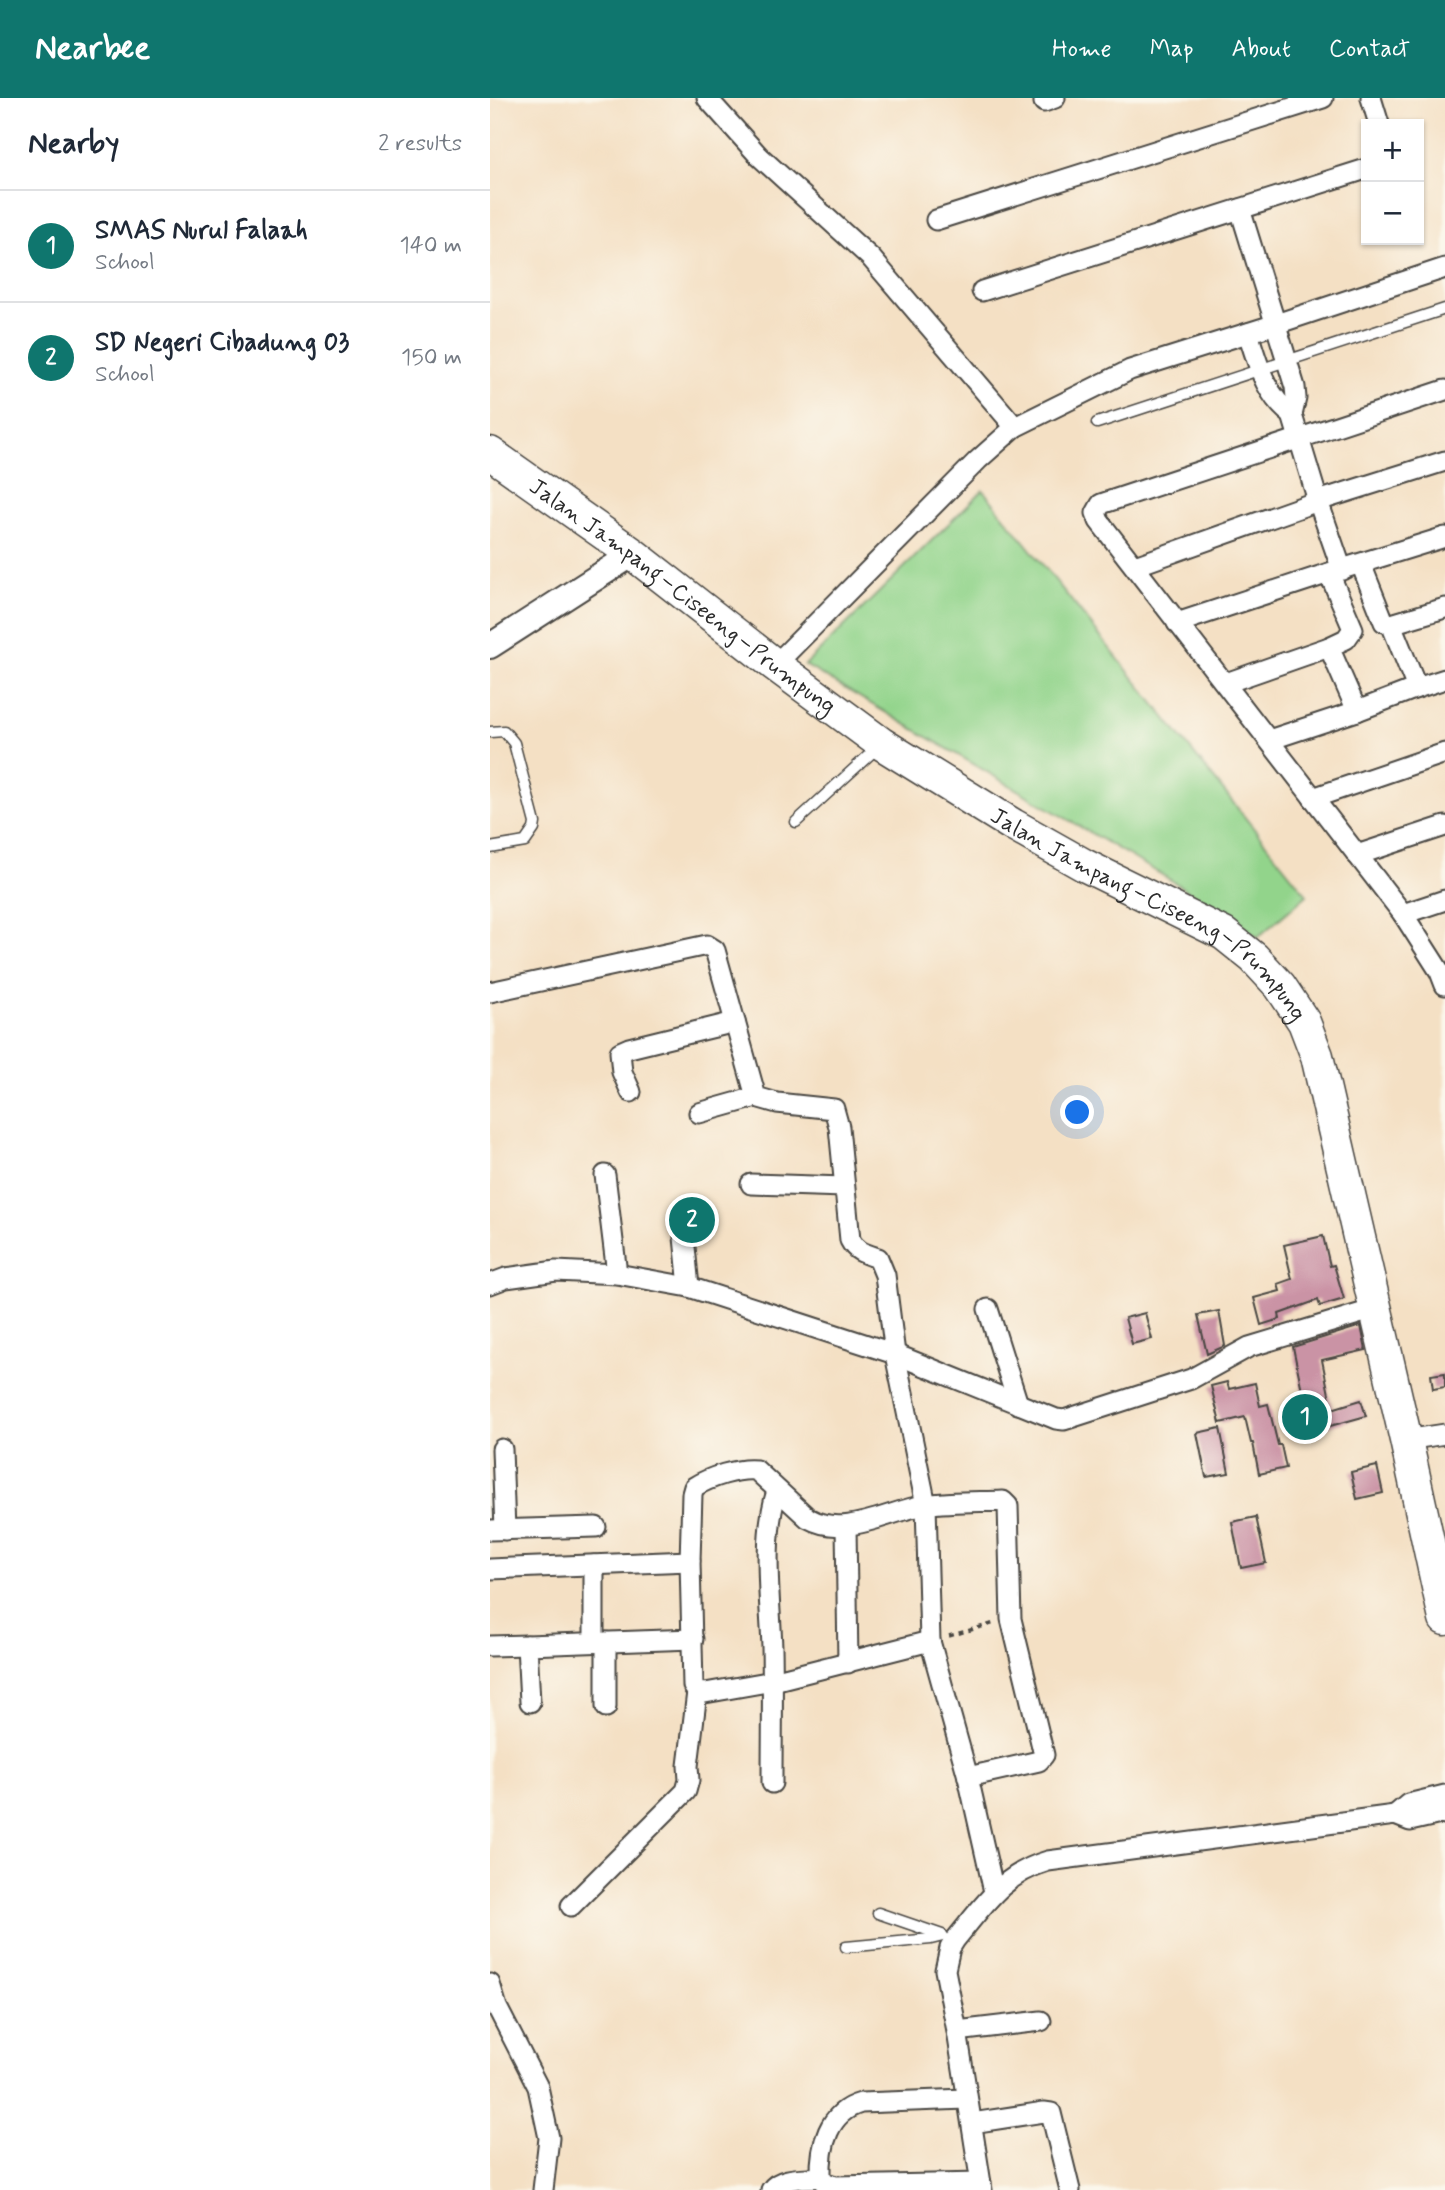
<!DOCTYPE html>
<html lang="en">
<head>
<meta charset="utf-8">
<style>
  body { margin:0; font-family:Mynerve,sans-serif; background:#f2f2f3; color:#1f2937 }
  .controls { position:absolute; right:21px; top:21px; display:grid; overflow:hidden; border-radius:0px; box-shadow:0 2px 5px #0004 }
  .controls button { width:63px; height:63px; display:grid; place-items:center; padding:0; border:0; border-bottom:2px solid #e0e1e3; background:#fff; color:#1f2937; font:35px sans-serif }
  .you { position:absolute; left:588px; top:1015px; width:24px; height:24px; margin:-18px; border:5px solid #fff; border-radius:50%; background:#1a73e8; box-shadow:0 0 0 10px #1a73e833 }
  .badge { display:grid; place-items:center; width:46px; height:46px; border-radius:50%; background:#0f766e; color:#fff; font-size:23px; font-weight:700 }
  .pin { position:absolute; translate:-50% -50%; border:4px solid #fff; box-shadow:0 2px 7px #0006 }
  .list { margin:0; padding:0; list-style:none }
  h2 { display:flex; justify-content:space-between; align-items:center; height:91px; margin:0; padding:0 28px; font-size:30px }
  h2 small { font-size:23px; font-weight:400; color:#747a83 }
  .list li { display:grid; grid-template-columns:46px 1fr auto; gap:21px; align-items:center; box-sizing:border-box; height:112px; padding:0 28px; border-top:2px solid #e0e1e3 }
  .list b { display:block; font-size:26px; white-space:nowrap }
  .list p { margin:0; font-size:23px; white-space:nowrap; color:#747a83 }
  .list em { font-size:23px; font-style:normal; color:#747a83 }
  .map { position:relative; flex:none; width:955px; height:2092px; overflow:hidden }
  header { display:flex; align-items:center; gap:42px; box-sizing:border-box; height:98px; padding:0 35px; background:#0f766e; color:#fff }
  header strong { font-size:33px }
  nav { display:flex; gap:38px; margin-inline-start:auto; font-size:24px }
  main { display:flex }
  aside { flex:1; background:#fff }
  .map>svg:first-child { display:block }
  .green { fill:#92d48b; stroke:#5e805b; stroke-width:2 }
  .building { fill:#ca93a5 }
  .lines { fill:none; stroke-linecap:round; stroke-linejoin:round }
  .service-casing { stroke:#494642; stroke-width:13 }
  .minor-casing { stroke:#494642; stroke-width:23 }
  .tertiary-casing { stroke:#494642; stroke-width:28 }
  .primary-casing { stroke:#494642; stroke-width:35 }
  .path { stroke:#494642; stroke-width:3.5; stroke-dasharray:5 5; stroke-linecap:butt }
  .service { stroke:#fff; stroke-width:10 }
  .minor { stroke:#fff; stroke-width:19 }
  .tertiary { stroke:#fff; stroke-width:24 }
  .primary { stroke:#fff; stroke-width:32 }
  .labels { text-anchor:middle; stroke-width:7; stroke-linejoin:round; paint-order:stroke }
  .street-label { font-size:23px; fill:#2b2b2b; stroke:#fbf7ec }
</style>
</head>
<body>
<header>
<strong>Nearbee</strong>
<nav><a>Home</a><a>Map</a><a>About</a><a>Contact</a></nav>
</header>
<main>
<aside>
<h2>Nearby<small>2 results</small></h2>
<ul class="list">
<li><span class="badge">1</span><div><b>SMAS Nurul Falaah</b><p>School</p></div><em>140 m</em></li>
<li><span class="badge">2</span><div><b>SD Negeri Cibadung 03</b><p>School</p></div><em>150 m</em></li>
</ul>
</aside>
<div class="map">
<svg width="955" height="2092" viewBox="0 0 955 2092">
  <rect width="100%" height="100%" fill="#fbf7ec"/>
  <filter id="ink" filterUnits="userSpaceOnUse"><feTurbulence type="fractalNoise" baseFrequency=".0143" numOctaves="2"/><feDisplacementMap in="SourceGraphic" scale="14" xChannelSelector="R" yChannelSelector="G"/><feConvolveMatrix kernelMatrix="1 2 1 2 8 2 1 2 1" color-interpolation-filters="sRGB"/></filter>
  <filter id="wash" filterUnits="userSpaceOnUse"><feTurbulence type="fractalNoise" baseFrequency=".00686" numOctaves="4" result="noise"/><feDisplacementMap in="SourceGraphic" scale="28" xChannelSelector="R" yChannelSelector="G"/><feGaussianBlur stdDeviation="1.57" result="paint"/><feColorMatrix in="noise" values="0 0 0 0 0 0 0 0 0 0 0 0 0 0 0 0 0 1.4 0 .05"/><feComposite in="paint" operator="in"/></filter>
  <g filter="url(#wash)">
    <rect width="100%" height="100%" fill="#f4e0c4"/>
    <path class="green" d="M493,392L817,797L768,839L684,784L315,567Z"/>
    <g id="blocks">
      <g class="building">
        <path d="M833,1138L840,1168L844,1167L854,1201L830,1208L828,1202L789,1216L790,1221L771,1227L764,1200L790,1193L788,1186L802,1181L794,1147Z"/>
        <path d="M729,1213L735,1248L717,1256L708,1217Z"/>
        <path d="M655,1215L662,1241L642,1246L635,1220Z"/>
        <path d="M871,1228L876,1252L832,1262L842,1311L871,1302L876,1318L833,1330L826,1304L815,1307L803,1249Z"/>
        <path d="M955,1275V1289L943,1291L941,1277Z"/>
        <path d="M737,1284L739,1291L765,1285L770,1308L778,1306L788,1347H791L796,1370L769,1376L763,1345H761L755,1319L730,1325L721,1288Z"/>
        <path d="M730,1330L739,1375L716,1379L707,1335Z"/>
        <path d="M887,1368L893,1395L867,1401L861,1374Z"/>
        <path d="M766,1419L776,1465L751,1470L742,1424Z"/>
      </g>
    </g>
  </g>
  <g filter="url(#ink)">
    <use href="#blocks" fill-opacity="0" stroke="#494642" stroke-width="2"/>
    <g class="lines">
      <g class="service-casing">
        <g id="service">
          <path d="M607,325L955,211"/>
          <path d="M0,634L14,633L24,645L45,725L44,731L35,744L0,750"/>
          <path d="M306,724L388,649"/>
          <path d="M388,1815L452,1837"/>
          <path d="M356,1849L441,1841L453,1838"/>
        </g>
      </g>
      <g class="minor-casing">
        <g id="minor">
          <path d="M217,0L269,58L381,160L525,329"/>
          <path d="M881,0L889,26"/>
          <path d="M554,4L565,0"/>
          <path d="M750,111L805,289L806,300L802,317L828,403L852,472"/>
          <path d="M446,122L833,0"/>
          <path d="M492,193L876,71"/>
          <path d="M758,235C768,266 775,297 802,317"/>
          <path d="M955,292L611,406L606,415L609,423L913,816L950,874L955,887"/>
          <path d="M871,466L894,524L901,526L927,590"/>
          <path d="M645,468L828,403L955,363"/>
          <path d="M839,475L863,531L856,541L839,549L867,613"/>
          <path d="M687,525L839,475L955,439"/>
          <path d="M901,526L955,510"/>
          <path d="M285,567L488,362L525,329L640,272L786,226L955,170"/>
          <path d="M736,585L839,549"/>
          <path d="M779,642L867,613L927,590L955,581"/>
          <path d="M823,700L955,655"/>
          <path d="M867,757L955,728"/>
          <path d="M913,816L955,802"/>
          <path d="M0,894L217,847L225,852L266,999L287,1005L344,1011L349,1029L360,1142C366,1154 376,1156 388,1160L395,1177L405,1256L436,1407L440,1543L478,1679L504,1794"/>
          <path d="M141,994L132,974L130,954L139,950L245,924"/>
          <path d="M209,1015L266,999"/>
          <path d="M115,1077L127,1176"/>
          <path d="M261,1086L354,1089"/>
          <path d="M194,1139L199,1189"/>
          <path d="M0,1186L16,1180L66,1173L127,1176L199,1189L405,1256L566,1321L574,1322L701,1281L759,1249L885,1211"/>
          <path d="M498,1211L528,1306"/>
          <path d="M916,1342L955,1336"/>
          <path d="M12,1351L15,1432"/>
          <path d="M356,1428L358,1565"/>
          <path d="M0,1432L106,1429"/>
          <path d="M0,1471L200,1463"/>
          <path d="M440,1543L283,1583L215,1595L207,1594L203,1588L200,1463L202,1396L204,1389C220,1379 248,1370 266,1372L318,1420C355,1441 398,1413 435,1407C460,1403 488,1404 513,1403L518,1408L521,1521L554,1657L549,1663L478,1679"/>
          <path d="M104,1544V1467"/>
          <path d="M0,1548L37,1547"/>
          <path d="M40,1604L37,1547L203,1541"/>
          <path d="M116,1609V1544"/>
          <path d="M282,1685C282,1639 283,1594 282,1549C280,1500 272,1439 287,1393"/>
          <path d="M905,1717L918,1706L955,1697"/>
          <path d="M81,1808L196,1693L199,1682L198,1668L207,1594"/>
          <path d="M0,1886L7,1909L48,1989L59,2040L53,2092"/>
          <path d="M467,1933L551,1923"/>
          <path d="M482,2025L554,2014L561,2015L580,2092"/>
          <path d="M331,2079C330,2048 338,2014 371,2005L476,2001"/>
          <path d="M331,2079L334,2084L345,2088L491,2085"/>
          <path d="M281,2092C290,2078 315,2081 331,2079"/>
          <path d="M492,2092L467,1933L455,1872L460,1850L465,1842C494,1807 513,1776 558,1763L905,1717L920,1723L955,1715"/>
        </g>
      </g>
      <g class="tertiary-casing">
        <path id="tertiary" d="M0,548L143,456"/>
      </g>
      <g class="primary-casing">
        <g id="primary">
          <path id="s1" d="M0,355L143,456L285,567L392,646L523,727L594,767L734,836L764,860L790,888L814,924L827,958L916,1342L955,1521"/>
        </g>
      </g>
      <path class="path" d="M459,1538L505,1525"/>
      <use href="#service" class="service"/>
      <use href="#minor" class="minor"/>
      <use href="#tertiary" class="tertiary"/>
      <use href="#primary" class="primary"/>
    </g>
  </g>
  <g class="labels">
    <g class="street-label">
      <text dy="8" stroke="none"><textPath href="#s1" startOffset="240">Jalan Jampang–Ciseeng–Prumpung</textPath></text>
      <text dy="8" stroke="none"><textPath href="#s1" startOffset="807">Jalan Jampang–Ciseeng–Prumpung</textPath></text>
    </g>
  </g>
</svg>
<div class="controls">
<button>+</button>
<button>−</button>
</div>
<div class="you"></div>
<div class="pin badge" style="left:815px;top:1319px">1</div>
<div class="pin badge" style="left:202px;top:1122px">2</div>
</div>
</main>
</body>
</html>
